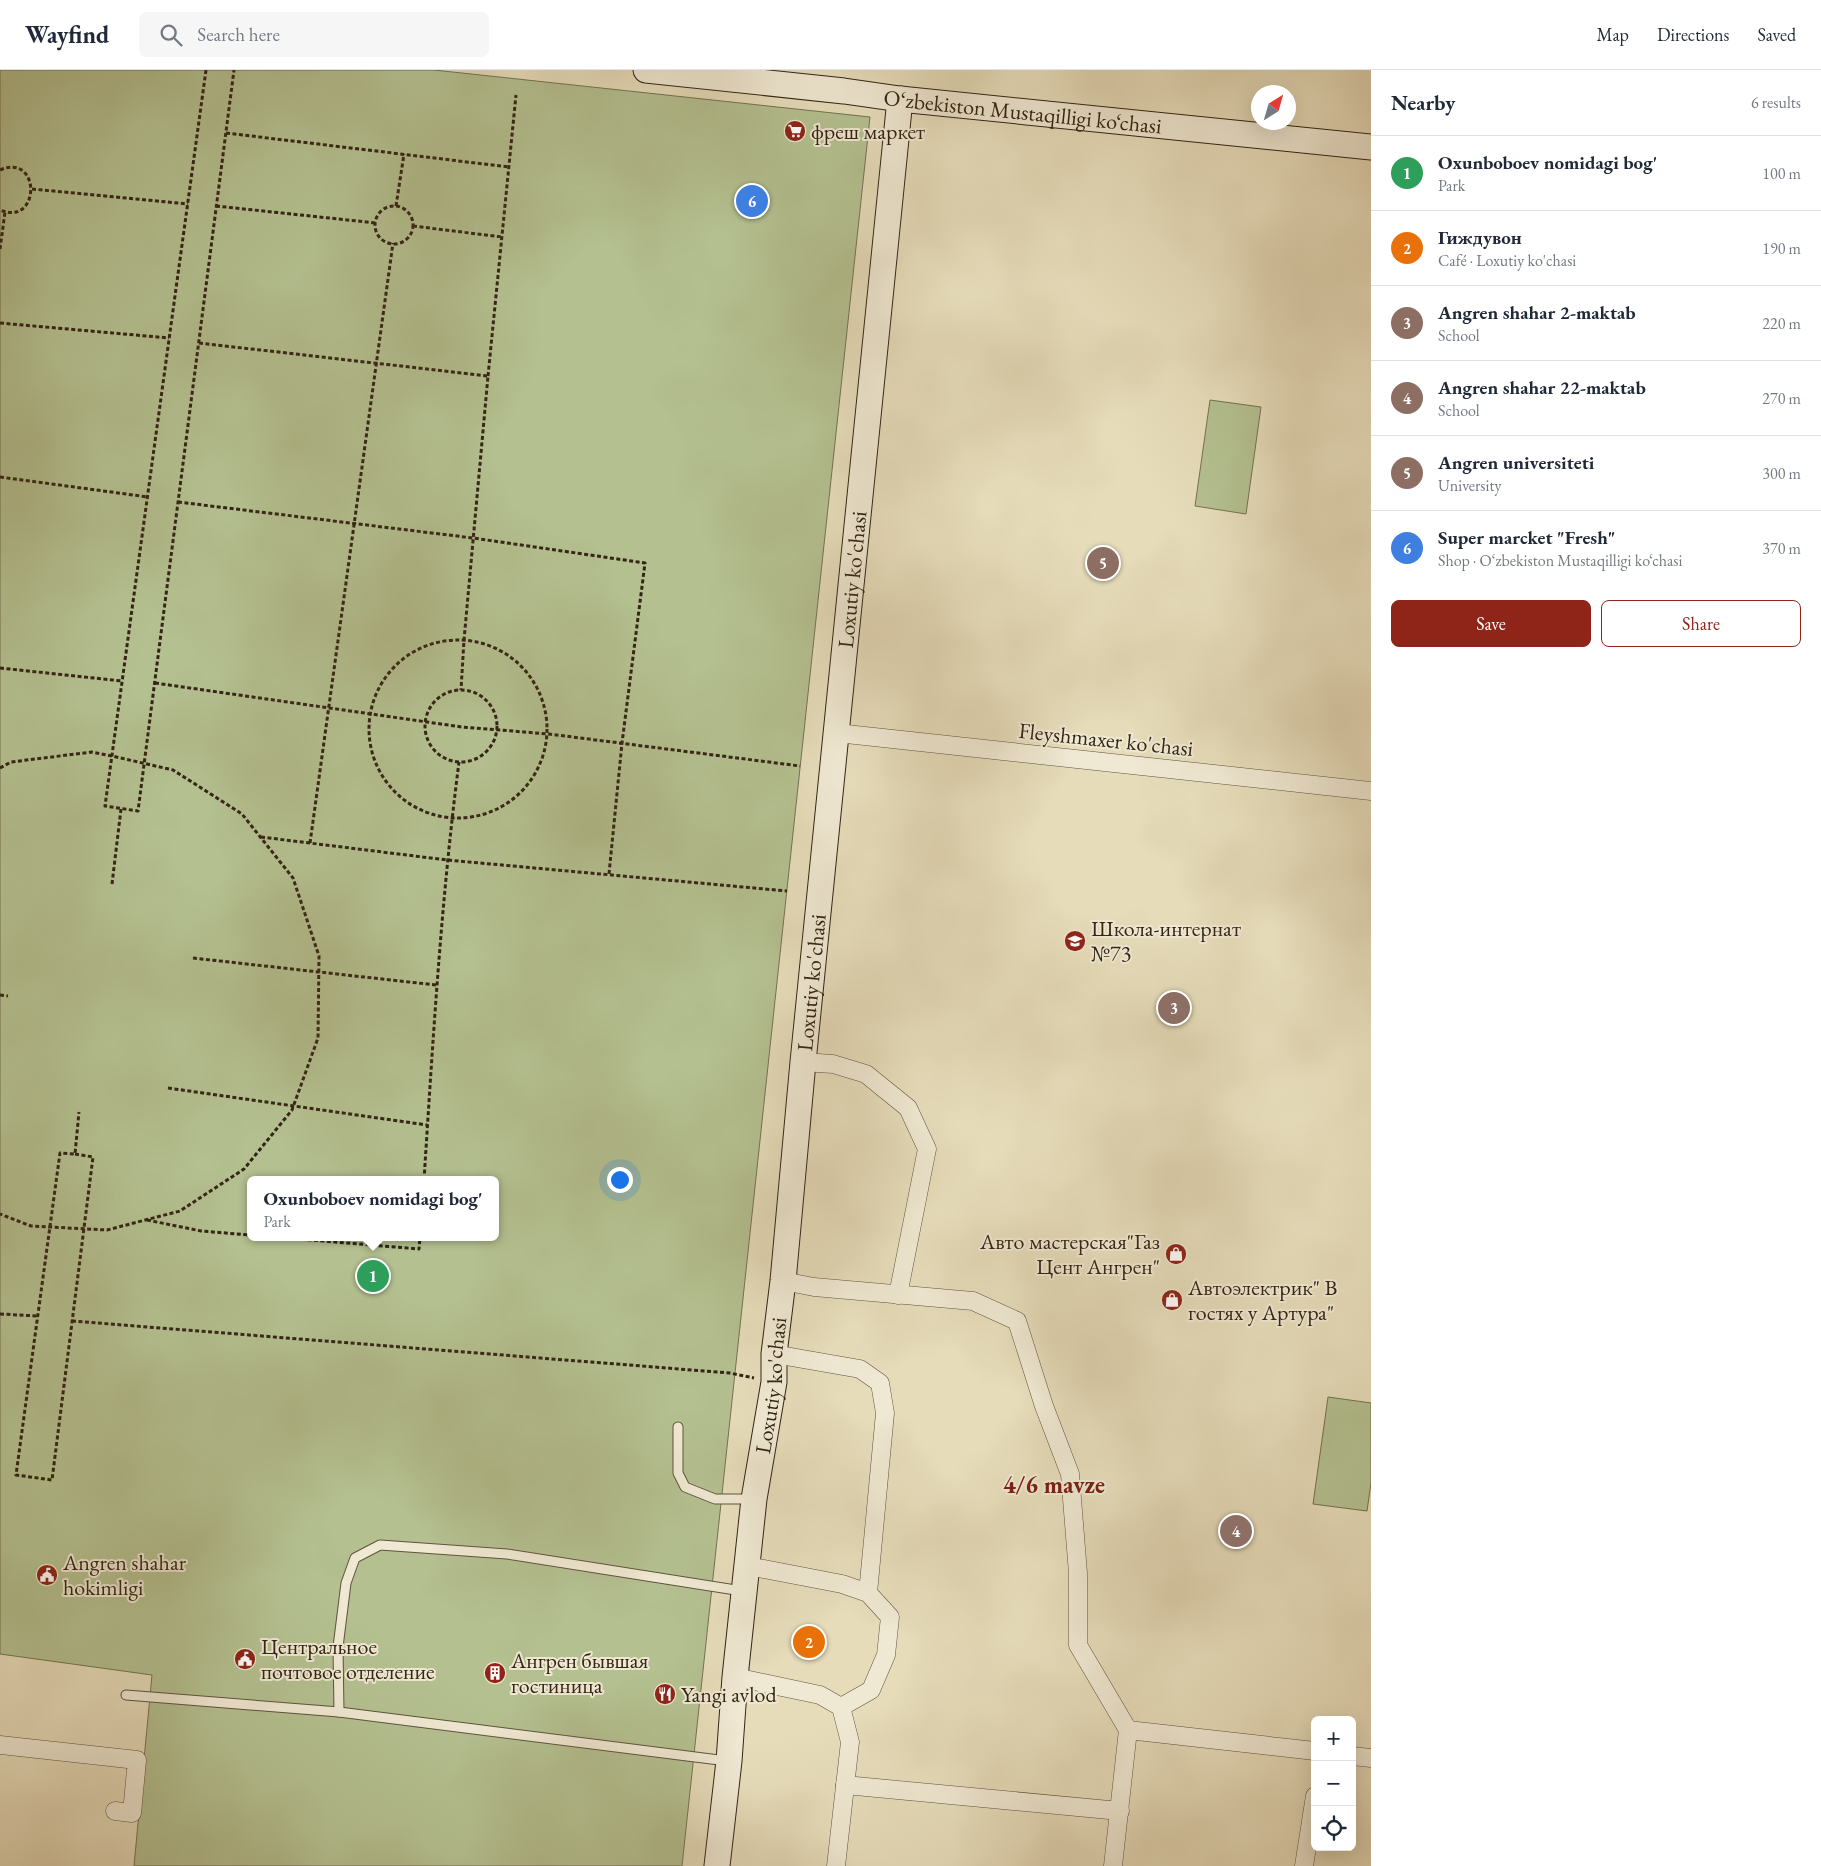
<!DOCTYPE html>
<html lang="en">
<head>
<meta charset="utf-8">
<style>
  body { margin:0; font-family:"EB Garamond",serif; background:#f6f6f7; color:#1f2937 }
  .controls { position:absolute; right:15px; bottom:15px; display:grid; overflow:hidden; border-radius:8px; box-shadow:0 5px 20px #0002 }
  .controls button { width:45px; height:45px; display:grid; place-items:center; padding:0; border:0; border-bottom:1px solid #e0e1e3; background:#fff; color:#1f2937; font:25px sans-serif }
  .compass { position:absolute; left:1251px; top:15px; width:45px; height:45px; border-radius:50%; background:#fff; box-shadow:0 5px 20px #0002; rotate:37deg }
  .you { position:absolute; left:619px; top:1109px; width:18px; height:18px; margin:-12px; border:4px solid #fff; border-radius:50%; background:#1a73e8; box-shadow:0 0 0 8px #1a73e833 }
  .badge { display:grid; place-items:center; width:32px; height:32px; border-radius:50%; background:#8f2418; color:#fff; font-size:16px; font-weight:700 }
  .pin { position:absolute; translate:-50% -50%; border:2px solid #fff; box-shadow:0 1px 5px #0006 }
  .popup { position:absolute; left:247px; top:1106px; width:252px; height:65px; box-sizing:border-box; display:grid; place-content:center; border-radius:8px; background:#fff; filter:drop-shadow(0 1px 4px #0005); font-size:16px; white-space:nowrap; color:#747a83 }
  .popup b { font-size:19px; color:#1f2937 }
  .popup::after { content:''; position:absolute; left:50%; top:100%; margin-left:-10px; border:10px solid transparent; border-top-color:#fff }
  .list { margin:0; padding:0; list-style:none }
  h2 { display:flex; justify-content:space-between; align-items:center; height:65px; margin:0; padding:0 20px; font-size:21px }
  h2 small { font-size:16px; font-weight:400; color:#747a83 }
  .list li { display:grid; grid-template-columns:32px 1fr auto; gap:15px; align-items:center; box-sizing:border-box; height:75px; padding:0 20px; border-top:1px solid #e0e1e3 }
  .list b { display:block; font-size:19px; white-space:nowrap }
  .list p { margin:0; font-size:16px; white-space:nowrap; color:#747a83 }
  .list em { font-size:16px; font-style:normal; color:#747a83 }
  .actions { display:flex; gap:10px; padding:15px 20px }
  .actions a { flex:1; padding:11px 0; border:1px solid #8f2418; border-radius:8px; text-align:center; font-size:18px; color:#8f2418 }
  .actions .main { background:#8f2418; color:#fff }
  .icon { flex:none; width:28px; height:28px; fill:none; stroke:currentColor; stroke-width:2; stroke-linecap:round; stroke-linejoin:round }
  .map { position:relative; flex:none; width:1371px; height:1796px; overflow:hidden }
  header { display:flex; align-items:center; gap:30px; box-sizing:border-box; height:70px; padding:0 25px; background:#fff; border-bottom:1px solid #e0e1e3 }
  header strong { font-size:24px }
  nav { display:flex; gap:28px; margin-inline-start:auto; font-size:18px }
  .search { width:350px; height:45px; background:#f6f6f7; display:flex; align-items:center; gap:12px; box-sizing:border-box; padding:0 18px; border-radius:8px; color:#747a83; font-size:19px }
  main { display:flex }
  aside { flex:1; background:#fff }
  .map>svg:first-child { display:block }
  .green { fill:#b4c090; stroke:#747252; fill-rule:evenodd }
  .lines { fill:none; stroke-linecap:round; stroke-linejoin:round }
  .lane-casing { stroke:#60533e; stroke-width:11 }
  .street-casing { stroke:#60533e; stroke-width:19 }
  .secondary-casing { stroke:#332514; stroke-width:27 }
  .path { stroke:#332514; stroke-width:3; stroke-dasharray:4 2.5; stroke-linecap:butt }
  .lane { stroke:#efe8d2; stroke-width:9 }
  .street { stroke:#efe8d2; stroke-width:18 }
  .secondary { stroke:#efe8d2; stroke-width:25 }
  .labels { text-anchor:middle; stroke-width:4; stroke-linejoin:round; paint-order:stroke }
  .street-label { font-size:22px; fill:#332514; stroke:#efe8d2 }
  .poi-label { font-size:22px; fill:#332514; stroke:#efe8d2; text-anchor:start }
  .neighbourhood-label { font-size:24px; font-weight:bold; fill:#7a1f14; stroke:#efe8d2 }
</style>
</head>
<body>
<header>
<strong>Wayfind</strong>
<div class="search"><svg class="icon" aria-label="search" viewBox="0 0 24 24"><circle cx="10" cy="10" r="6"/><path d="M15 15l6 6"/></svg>Search here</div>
<nav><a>Map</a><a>Directions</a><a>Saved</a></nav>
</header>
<main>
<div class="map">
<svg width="1371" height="1796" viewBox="0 0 1371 1796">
  <rect width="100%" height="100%" fill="#e6dcba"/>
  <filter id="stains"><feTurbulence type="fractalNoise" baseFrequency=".004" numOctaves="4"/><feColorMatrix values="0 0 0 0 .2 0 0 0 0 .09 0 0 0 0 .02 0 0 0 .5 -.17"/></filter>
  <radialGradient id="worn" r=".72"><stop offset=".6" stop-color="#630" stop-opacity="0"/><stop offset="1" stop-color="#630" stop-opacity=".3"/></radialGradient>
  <g class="green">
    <path d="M0,0H434L870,47L682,1796H134L152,1605L0,1584ZM250,1110H496V1167H250Z"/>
    <path d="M1210,330L1261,337L1246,444L1195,436Z"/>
    <path d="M1328,1327L1371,1333V1413L1367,1441L1313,1434Z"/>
  </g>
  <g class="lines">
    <g class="lane-casing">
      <g id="lane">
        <path d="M678,1357V1403L685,1417L715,1429H752"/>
        <path d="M126,1625L339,1642L727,1691"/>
        <path d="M339,1642L338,1577L346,1513L355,1488L380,1475L507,1484L742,1521"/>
      </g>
    </g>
    <g class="street-casing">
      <g id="street">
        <path d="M837,663L1371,721"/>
        <path d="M803,992L833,994L866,1004L908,1038L927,1079L898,1225"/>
        <path d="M783,1211L814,1217L973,1231L1017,1251L1044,1336L1070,1404L1078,1503V1575L1128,1660L1113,1796"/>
        <path d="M774,1284L860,1299L880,1313L885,1343L868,1523"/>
        <path d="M748,1496L842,1514L868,1523L890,1547L886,1585L871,1620L841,1637"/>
        <path d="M735,1607L820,1625L841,1637L850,1672L836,1796"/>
        <path d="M1128,1660L1315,1681"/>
        <path d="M0,1675L137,1690L132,1743L115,1741"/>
        <path d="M1352,1686L1371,1688"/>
        <path d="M845,1715L1120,1741"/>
        <path d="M1304,1796L1315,1726"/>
      </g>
    </g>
    <g class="secondary-casing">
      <g id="secondary">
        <path id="s1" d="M646,0L844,21L900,29L1371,77"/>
        <path id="s2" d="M717,1796L729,1691L735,1607L754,1429L774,1312V1284L783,1211L803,992L900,29"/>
      </g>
    </g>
    <g class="path">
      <path d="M206,0L105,736L138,741L234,0"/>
      <path d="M226,63L509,97"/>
      <path d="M0,100C41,82 41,157 0,140"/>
      <path d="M32,119L188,134"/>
      <path d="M216,136L376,153"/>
      <path d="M396,136L404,84"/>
      <circle cx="394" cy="155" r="19"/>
      <path d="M413,156L502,167"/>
      <path d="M0,179L5,142"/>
      <path d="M0,253L169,268"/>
      <path d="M199,273L488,306L464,570L461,620"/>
      <path d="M488,306L516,25"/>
      <path d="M0,407L148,427"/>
      <path d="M178,432L473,468L645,493L622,673L609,804"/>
      <circle cx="458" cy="659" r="89"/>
      <path d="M0,598L122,611"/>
      <path d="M155,613L462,657L549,664L800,696"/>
      <circle cx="461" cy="656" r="36"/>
      <path d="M0,698L11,692L92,682L112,686L173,700L242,744L293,808L319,886L318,968L292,1040L244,1099L180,1141L107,1160L31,1156L0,1144"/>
      <path d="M261,767L447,790L787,821"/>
      <path d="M310,773L393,173"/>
      <path d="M112,814L121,739"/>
      <path d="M193,888L436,915"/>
      <path d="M0,925L8,926"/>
      <path d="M168,1018L427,1055"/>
      <path d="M75,1084L93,1087L52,1410L16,1405L60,1083L75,1084L79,1042"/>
      <path d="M424,1110C433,970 441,831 459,692"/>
      <path d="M147,1150L201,1161L250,1165"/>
      <path d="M275,1167L419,1179L420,1167"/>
      <path d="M0,1244L37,1246"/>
      <path d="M72,1251L730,1303L754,1308"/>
    </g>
    <use href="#lane" class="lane"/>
    <use href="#street" class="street"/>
    <use href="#secondary" class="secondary"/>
  </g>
  <defs>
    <g id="supermarket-disc" transform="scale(1.125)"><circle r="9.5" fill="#8f2418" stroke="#efe8d2"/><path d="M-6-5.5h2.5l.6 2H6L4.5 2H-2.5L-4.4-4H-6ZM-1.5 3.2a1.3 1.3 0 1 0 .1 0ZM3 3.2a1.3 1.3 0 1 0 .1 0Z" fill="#fff"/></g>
    <g id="school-disc" transform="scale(1.125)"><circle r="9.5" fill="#8f2418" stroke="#efe8d2"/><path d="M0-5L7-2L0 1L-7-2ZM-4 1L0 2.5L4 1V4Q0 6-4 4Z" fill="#fff"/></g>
    <g id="shop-disc" transform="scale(1.125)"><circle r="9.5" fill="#8f2418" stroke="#efe8d2"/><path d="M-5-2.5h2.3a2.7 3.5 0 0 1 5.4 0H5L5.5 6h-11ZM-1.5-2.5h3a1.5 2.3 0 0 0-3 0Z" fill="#fff"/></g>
    <g id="civic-disc" transform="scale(1.125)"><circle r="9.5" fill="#8f2418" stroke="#efe8d2"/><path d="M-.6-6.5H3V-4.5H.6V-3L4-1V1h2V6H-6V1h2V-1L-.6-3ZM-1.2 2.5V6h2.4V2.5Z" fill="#fff"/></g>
    <g id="building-disc" transform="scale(1.125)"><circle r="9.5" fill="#8f2418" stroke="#efe8d2"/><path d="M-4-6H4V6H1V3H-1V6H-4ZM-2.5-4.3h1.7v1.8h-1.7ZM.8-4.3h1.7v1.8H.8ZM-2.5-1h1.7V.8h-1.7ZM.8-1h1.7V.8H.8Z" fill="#fff"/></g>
    <g id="restaurant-disc" transform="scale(1.125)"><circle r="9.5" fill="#8f2418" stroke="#efe8d2"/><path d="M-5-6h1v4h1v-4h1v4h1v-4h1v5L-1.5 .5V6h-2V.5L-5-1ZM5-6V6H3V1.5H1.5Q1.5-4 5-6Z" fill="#fff"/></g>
  </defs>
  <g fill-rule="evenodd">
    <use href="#supermarket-disc" x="795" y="61"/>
    <use href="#school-disc" x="1075" y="871"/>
    <use href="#shop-disc" x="1176" y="1184"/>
    <use href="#shop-disc" x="1172" y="1230"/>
    <use href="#civic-disc" x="47" y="1505"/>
    <use href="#civic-disc" x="245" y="1589"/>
    <use href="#building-disc" x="495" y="1603"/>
    <use href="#restaurant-disc" x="665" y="1624"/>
  </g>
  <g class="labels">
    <g class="street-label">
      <text dy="8" stroke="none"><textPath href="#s1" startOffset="379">O‘zbekiston Mustaqilligi ko‘chasi</textPath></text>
      <text dy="8" stroke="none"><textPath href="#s2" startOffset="1294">Loxutiy ko'chasi</textPath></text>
      <text transform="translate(1106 669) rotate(6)" y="8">Fleyshmaxer ko'chasi</text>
      <text dy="8" stroke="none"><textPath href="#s2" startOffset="889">Loxutiy ko'chasi</textPath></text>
      <text dy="8" stroke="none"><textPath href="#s2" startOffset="484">Loxutiy ko'chasi</textPath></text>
    </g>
    <g class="poi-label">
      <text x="811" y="69">фреш маркет</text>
      <text x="1091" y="866">Школа-интернат<tspan x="1091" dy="25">№73</tspan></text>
      <text x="1160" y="1179" text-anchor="end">Авто мастерская"Газ<tspan x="1160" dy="25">Цент Ангрен"</tspan></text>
      <text x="1188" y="1225">Автоэлектрик" В<tspan x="1188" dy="25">гостях у Артура"</tspan></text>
      <text x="63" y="1500">Angren shahar<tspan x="63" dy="25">hokimligi</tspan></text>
      <text x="261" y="1584">Центральное<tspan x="261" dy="25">почтовое отделение</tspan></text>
      <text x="511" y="1598">Ангрен бывшая<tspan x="511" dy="25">гостиница</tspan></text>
      <text x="681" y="1632">Yangi avlod</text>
    </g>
    <g class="neighbourhood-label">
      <text x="1054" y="1423">4/6 mavze</text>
    </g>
  </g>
  <rect width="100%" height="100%" filter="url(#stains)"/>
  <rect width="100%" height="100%" fill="url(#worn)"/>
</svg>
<div class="controls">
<button>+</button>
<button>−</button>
<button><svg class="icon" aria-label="locate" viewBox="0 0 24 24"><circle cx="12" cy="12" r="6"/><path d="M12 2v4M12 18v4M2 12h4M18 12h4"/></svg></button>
</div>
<svg class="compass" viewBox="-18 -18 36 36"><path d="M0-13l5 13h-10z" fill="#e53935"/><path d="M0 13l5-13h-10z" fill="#747a83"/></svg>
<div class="you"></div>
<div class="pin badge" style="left:373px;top:1206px;background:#2e9e5b">1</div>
<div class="popup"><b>Oxunboboev nomidagi bog'</b>Park</div>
<div class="pin badge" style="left:809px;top:1572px;background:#e8710a">2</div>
<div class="pin badge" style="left:1174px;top:938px;background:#8d6e63">3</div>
<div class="pin badge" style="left:1236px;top:1461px;background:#8d6e63">4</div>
<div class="pin badge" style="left:1103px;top:493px;background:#8d6e63">5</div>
<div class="pin badge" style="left:752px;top:131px;background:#3f7fe0">6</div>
</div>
<aside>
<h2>Nearby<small>6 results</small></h2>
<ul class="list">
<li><span class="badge" style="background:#2e9e5b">1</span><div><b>Oxunboboev nomidagi bog'</b><p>Park</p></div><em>100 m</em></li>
<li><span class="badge" style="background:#e8710a">2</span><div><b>Гиждувон</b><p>Café · Loxutiy ko'chasi</p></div><em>190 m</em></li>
<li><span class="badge" style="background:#8d6e63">3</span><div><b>Angren shahar 2-maktab</b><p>School</p></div><em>220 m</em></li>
<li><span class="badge" style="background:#8d6e63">4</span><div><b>Angren shahar 22-maktab</b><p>School</p></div><em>270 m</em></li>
<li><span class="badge" style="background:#8d6e63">5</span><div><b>Angren universiteti</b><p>University</p></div><em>300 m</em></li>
<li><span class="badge" style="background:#3f7fe0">6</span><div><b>Super marcket &quot;Fresh&quot;</b><p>Shop · O‘zbekiston Mustaqilligi ko‘chasi</p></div><em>370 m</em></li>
</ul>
<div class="actions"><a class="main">Save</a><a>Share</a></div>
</aside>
</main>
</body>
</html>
